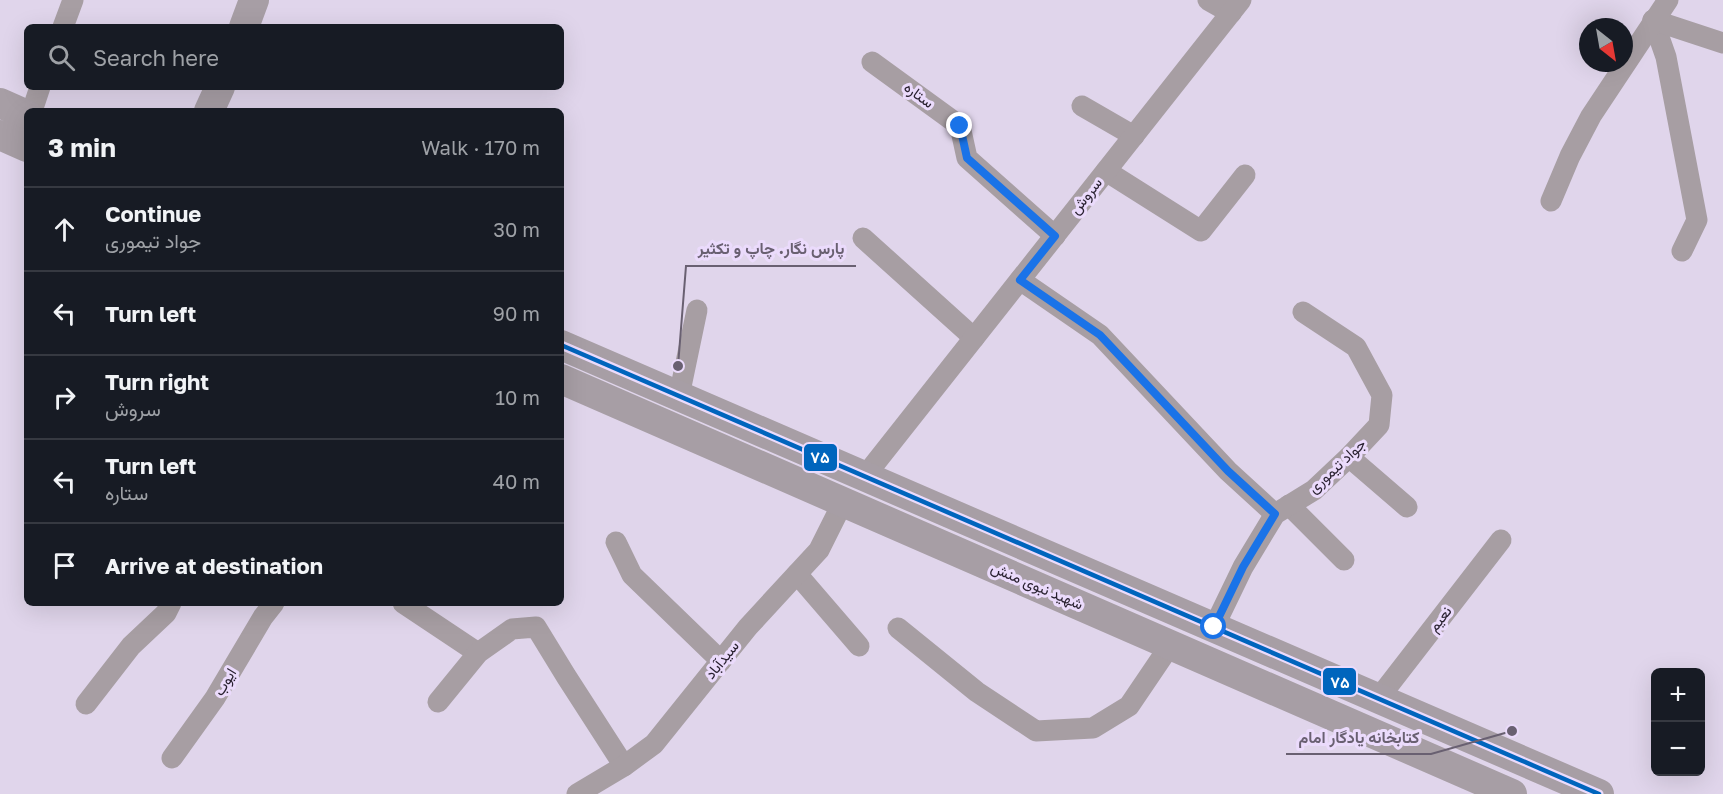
<!DOCTYPE html>
<html lang="en">
<head>
<meta charset="utf-8">
<style>
  body { margin:0; font-family:"Golos Text",Vazirmatn,sans-serif; background:#242831; color:#f1f3f6 }
  .controls { position:absolute; right:18px; bottom:18px; display:grid; overflow:hidden; border-radius:9px; box-shadow:0 6px 24px #0002 }
  .controls button { width:54px; height:54px; display:grid; place-items:center; padding:0; border:0; border-bottom:2px solid #363941; background:#171b24; color:#f1f3f6; font:30px sans-serif }
  .compass { position:absolute; left:1579px; top:18px; width:54px; height:54px; border-radius:50%; background:#171b24; box-shadow:0 6px 24px #0002; rotate:149deg }
  .stop { position:absolute; width:18px; height:18px; margin:-14px; border:4px solid #1a73e8; border-radius:50%; background:#fff }
  .stop.end { background:#1a73e8; border-color:#fff; box-shadow:0 2px 6px #0008 }
  .list { margin:0; padding:0; list-style:none }
  h2 { display:flex; justify-content:space-between; align-items:center; height:78px; margin:0; padding:0 24px; font-size:26px }
  h2 small { font-size:20px; font-weight:400; color:#9ea1a6 }
  .list li { display:grid; grid-template-columns:39px 1fr auto; gap:18px; align-items:center; box-sizing:border-box; height:84px; padding:0 24px; border-top:2px solid #363941 }
  .list b { display:block; font-size:22px; white-space:nowrap }
  .list p { margin:0; font-size:20px; white-space:nowrap; color:#9ea1a6 }
  .list em { font-size:20px; font-style:normal; color:#9ea1a6 }
  .icon { flex:none; width:33px; height:33px; fill:none; stroke:currentColor; stroke-width:2; stroke-linecap:round; stroke-linejoin:round }
  .map { position:relative; flex:none; width:1723px; height:794px; overflow:hidden }
  .search { position:absolute; background:#171b24; box-shadow:0 6px 24px #0002; left:24px; top:24px; width:540px; height:66px; display:flex; align-items:center; gap:15px; box-sizing:border-box; padding:0 21px; border-radius:9px; color:#9ea1a6; font-size:22px }
  .panel { position:absolute; background:#171b24; box-shadow:0 6px 24px #0002; left:24px; top:108px; width:540px; height:498px; border-radius:9px }
  .map>svg:first-child { display:block }
  .lines { fill:none; stroke-linecap:round; stroke-linejoin:round }
  .street { stroke:#a79ea3; stroke-width:21 }
  .secondary { stroke:#a79ea5; stroke-width:30 }
  .bus-1-casing { stroke:#ebdbfc; stroke-width:9 }
  .bus-1 { stroke:#0065bd; stroke-width:4.5 }
  .route { stroke:#1a73e8; stroke-width:8 }
  .labels { text-anchor:middle; stroke-width:6; stroke-linejoin:round; paint-order:stroke }
  .street-label { font-size:15px; fill:#292130; stroke:#ebdbfc }
  .leader { fill:none; stroke:#696071; stroke-width:2 }
  .callout-dot { fill:#696071; stroke:#ebdbfc; stroke-width:2 }
  .callout-label { font-size:16px; text-anchor:middle; font-weight:bold; fill:#696071; stroke:#ebdbfc; stroke-width:6; stroke-linejoin:round; paint-order:stroke }
  .line-badge { stroke:#ebdbfc; stroke-width:2 }
  .badge-label { font-size:16px; text-anchor:middle; font-weight:bold; fill:#fff }
</style>
</head>
<body>
<div class="map">
<svg width="1723" height="794" viewBox="0 0 1723 794">
  <rect width="100%" height="100%" fill="#e0d5eb"/>
  <g class="lines">
    <g class="street">
      <path d="M1208,0L1231,13"/>
      <path d="M1653,20L1666,57L1697,220L1682,251"/>
      <path d="M1653,20L1723,43"/>
      <path d="M63,27L73,0"/>
      <path d="M872,62L960,126L967,158L1055,236"/>
      <path d="M1082,106L1134,136"/>
      <path d="M32,111L40,87"/>
      <path d="M1106,171L1201,231L1245,175"/>
      <path d="M1551,201L1570,156L1591,116L1668,0"/>
      <path d="M863,238L974,338"/>
      <path d="M1020,280L1100,335L1228,471L1275,514"/>
      <path d="M679,396L697,310"/>
      <path d="M1349,457L1407,507"/>
      <path d="M865,476L1241,0"/>
      <path d="M1289,505L1344,560"/>
      <path d="M616,542L632,575L721,661"/>
      <path d="M797,574L859,646"/>
      <path d="M403,603L478,653"/>
      <path d="M1214,627L1243,567L1275,514L1314,490L1349,457L1379,425L1382,395L1356,347L1303,312"/>
      <path d="M898,628L977,692L1036,731L1093,728L1129,706L1171,644"/>
      <path d="M1378,699L1501,540"/>
      <path d="M438,702L478,653L512,629L536,627L566,676L624,766"/>
      <path d="M86,704L131,646L166,613L171,603"/>
      <path d="M172,758L215,698L263,617L274,603"/>
      <path d="M577,794L624,766L654,744L748,627L819,550L843,502"/>
    </g>
    <g class="secondary">
      <path d="M244,27L254,0"/>
      <path d="M0,103L27,115"/>
      <path d="M209,111L220,87"/>
      <path d="M0,135L27,147"/>
      <path d="M561,345L1599,794"/>
      <path d="M561,379L1512,794"/>
    </g>
    <g class="bus-1-casing">
      <path id="bus-1" d="M561,345L1599,794"/>
    </g>
    <use href="#bus-1" class="bus-1"/>
  </g>
  <g class="lines">
    <path class="route" d="M960,126L967,158L1055,236L1020,280L1100,335L1228,471L1275,514L1243,567L1214,627"/>
  </g>
  <g class="labels">
    <g class="street-label">
      <text transform="translate(919 95) rotate(36)" y="5">ستاره</text>
      <text transform="translate(1086 196) rotate(-52)" y="5">سروش</text>
      <text transform="translate(1337 466) rotate(-43)" y="5">جواد تیموری</text>
      <text transform="translate(1037 586) rotate(23)" y="5">شهید نبوی منش</text>
      <text transform="translate(1440 619) rotate(-52)" y="5">نعیم</text>
      <text transform="translate(722 660) rotate(-51)" y="5">سیدآباد</text>
      <text transform="translate(225 682) rotate(-59)" y="5">ایوب</text>
    </g>
  </g>
  <path class="leader" d="M678 366L686 266H856M1512 731L1431 754H1286"/>
  <g class="callout-dot">
    <circle cx="678" cy="366" r="6"/>
    <circle cx="1512" cy="731" r="6"/>
  </g>
  <g class="callout-label">
    <text x="771" y="254">پارس نگار. چاپ و تکثیر</text>
    <text x="1359" y="743">کتابخانه یادگار امام</text>
  </g>
  <g class="line-badge">
    <rect x="803" y="443" width="35" height="29" rx="6" fill="#0065bd"/>
    <rect x="1322" y="667" width="35" height="29" rx="6" fill="#0065bd"/>
  </g>
  <g class="badge-label">
    <text x="820" y="463">۷۵</text>
    <text x="1340" y="688">۷۵</text>
  </g>
</svg>
<div class="controls">
<button>+</button>
<button>−</button>
</div>
<svg class="compass" viewBox="-18 -18 36 36"><path d="M0-13l5 13h-10z" fill="#e53935"/><path d="M0 13l5-13h-10z" fill="#9ea1a6"/></svg>
<div class="stop" style="left:1214px;top:627px"></div>
<div class="stop end" style="left:960px;top:126px"></div>
<div class="search"><svg class="icon" aria-label="search" viewBox="0 0 24 24"><circle cx="10" cy="10" r="6"/><path d="M15 15l6 6"/></svg>Search here</div>
<section class="panel">
<h2>3 min<small>Walk · 170 m</small></h2>
<ul class="list">
<li><svg class="icon" aria-label="ahead" viewBox="0 0 24 24"><path d="M12 20V5M6 11l6-6 6 6"/></svg><div><b>Continue</b><p>جواد تیموری</p></div><em>30 m</em></li>
<li><svg class="icon" aria-label="left" viewBox="0 0 24 24"><path d="M17 20v-9H6M10 6l-5 5 5 5"/></svg><div><b>Turn left</b></div><em>90 m</em></li>
<li><svg class="icon" aria-label="right" viewBox="0 0 24 24"><path d="M7 20v-9h11M14 6l5 5-5 5"/></svg><div><b>Turn right</b><p>سروش</p></div><em>10 m</em></li>
<li><svg class="icon" aria-label="left" viewBox="0 0 24 24"><path d="M17 20v-9H6M10 6l-5 5 5 5"/></svg><div><b>Turn left</b><p>ستاره</p></div><em>40 m</em></li>
<li><svg class="icon" aria-label="arrive" viewBox="0 0 24 24"><path d="M6 21V4h12l-3 4 3 4H6"/></svg><div><b>Arrive at destination</b></div></li>
</ul>
</section>
</div>
</body>
</html>
